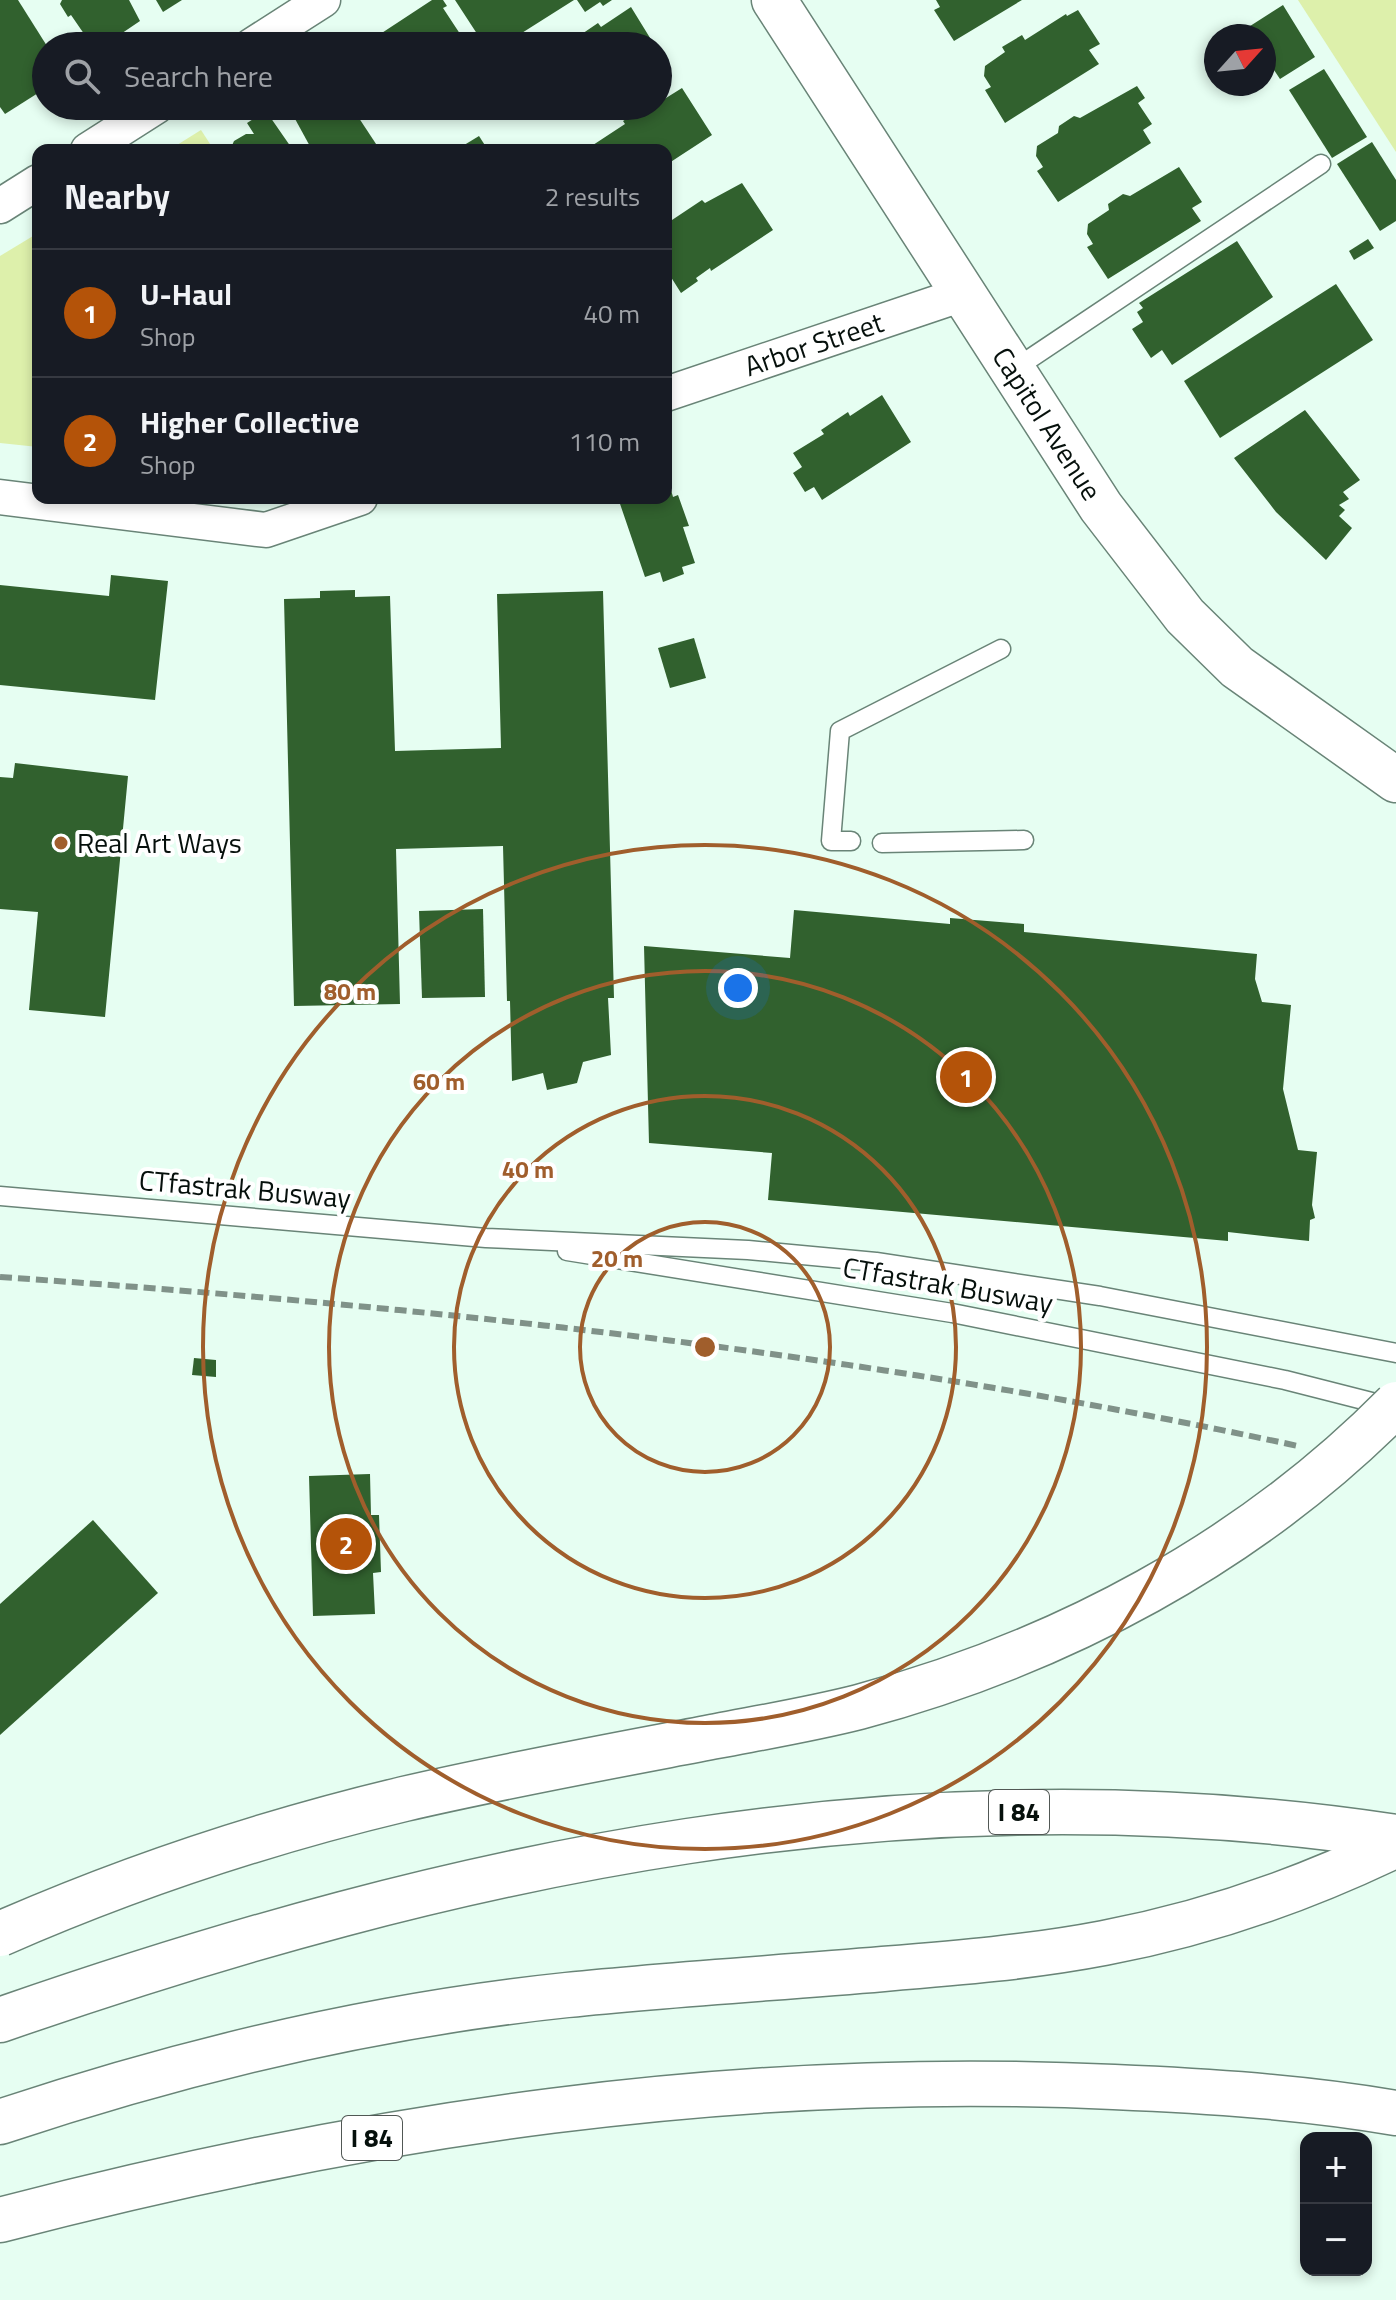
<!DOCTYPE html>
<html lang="en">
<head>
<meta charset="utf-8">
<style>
  body { margin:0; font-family:"Titillium Web",sans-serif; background:#242831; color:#f1f3f6 }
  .controls { position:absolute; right:24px; bottom:24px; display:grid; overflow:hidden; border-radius:16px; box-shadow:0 4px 12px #0003 }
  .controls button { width:72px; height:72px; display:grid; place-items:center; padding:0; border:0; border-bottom:2px solid #363941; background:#171b24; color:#f1f3f6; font:40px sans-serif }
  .compass { position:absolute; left:1204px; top:24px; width:72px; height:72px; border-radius:50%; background:#171b24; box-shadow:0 4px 12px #0003; rotate:63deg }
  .you { position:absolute; left:738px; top:988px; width:28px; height:28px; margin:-20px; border:6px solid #fff; border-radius:50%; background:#1a73e8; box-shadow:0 0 0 12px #1a73e833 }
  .badge { display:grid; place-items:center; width:52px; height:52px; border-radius:50%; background:#b45309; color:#fff; font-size:26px; font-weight:700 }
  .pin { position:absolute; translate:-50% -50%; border:4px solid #fff; box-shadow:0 2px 8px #0006 }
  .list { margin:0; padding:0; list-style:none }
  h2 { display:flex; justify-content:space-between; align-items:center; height:104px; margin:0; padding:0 32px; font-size:34px }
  h2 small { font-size:26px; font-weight:400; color:#9ea1a6 }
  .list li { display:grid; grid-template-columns:52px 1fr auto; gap:24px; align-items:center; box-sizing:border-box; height:128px; padding:0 32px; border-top:2px solid #363941 }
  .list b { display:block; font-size:30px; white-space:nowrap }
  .list p { margin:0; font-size:26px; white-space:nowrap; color:#9ea1a6 }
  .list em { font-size:26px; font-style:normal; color:#9ea1a6 }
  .icon { flex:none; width:44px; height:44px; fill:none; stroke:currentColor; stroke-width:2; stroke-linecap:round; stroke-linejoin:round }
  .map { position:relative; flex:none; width:1396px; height:2300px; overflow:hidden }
  .search { position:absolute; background:#171b24; box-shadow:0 4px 12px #0003; left:32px; top:32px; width:640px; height:88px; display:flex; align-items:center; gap:20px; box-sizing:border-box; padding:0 28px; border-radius:44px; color:#9ea1a6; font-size:30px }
  .panel { position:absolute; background:#171b24; box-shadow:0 4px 12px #0003; left:32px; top:144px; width:640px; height:360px; border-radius:16px }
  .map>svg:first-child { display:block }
  .green { fill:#ddf0ab }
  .building { fill:#31612e }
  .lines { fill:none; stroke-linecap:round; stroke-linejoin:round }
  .service-casing { stroke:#698477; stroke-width:21 }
  .minor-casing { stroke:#698477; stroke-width:37 }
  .secondary-casing { stroke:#698477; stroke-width:47 }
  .motorway-casing { stroke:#698477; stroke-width:47 }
  .service { stroke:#fff; stroke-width:18 }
  .minor { stroke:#fff; stroke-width:34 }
  .secondary { stroke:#fff; stroke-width:44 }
  .motorway { stroke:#fff; stroke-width:44 }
  .rail { stroke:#809289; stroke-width:6; stroke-dasharray:12 6; stroke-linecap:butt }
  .motorway-bridge-casing { stroke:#698477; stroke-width:47; stroke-linecap:butt }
  .motorway-bridge { stroke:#fff; stroke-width:44 }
  .ring { fill:none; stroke:#a05e2c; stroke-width:4 }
  .poi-dot { fill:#a05e2c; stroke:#fff; stroke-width:3 }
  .labels { text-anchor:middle; stroke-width:8; stroke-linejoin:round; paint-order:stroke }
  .shield { fill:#fff; stroke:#515855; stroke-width:2 }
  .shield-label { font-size:26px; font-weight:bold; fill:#06100c }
  .street-label { font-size:28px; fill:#06100c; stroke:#fff }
  .poi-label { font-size:28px; fill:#06100c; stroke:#fff; text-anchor:start }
  .centre { fill:#a05e2c; stroke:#fff; stroke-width:4 }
  .ring-label { font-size:24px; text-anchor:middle; font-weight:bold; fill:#a05e2c; stroke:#fff; stroke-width:8; stroke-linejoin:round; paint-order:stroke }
</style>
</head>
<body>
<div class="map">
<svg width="1396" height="2300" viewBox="0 0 1396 2300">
  <rect width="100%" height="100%" fill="#e6fef2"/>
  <g class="green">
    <path d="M1298,0H1396V152Z"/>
    <path d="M201,130L214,150H169Z"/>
    <path d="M38,233V447L0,443V256Z"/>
  </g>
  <g class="building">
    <path d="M0,0H18L47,46L46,88L5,114L0,107Z"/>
    <path d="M62,0H129L140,21L103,46H95L91,44L71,15L68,17L60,4Z"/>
    <path d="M156,0H182L163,12Z"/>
    <path d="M432,0H443L447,6L443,8L468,46H362Z"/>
    <path d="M455,0H574L506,43L504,40L495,46H485Z"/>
    <path d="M577,0H612L603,6L600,2L585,12Z"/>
    <path d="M936,0H1022L954,41L934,10L940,7Z"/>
    <path d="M1283,5L1315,57L1280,79L1264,55V36H1252L1247,28Z"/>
    <path d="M631,7L655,46H572L576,44L573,40L598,23L601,27Z"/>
    <path d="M1078,10L1100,44L1089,50L1099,64L1005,123L985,90L991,87L984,76L985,66L1005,52L1002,47L1022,35L1025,40L1066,14L1067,16Z"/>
    <path d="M1324,69L1367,137L1332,158L1289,90Z"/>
    <path d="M1137,86L1145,98L1138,103L1152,124L1143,130L1151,143L1058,202L1037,171L1043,167L1036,156L1037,146L1058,133L1059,126L1074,116L1080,118Z"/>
    <path d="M682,88L712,135L666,165V150H597L593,145L625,124L623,121L646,106H658V103Z"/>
    <path d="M288,106H351L380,150H312Z"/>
    <path d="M266,111L293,150H230L234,141L246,134H254L247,123Z"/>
    <path d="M479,136L488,150H456Z"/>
    <path d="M1372,142L1396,180V221L1380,231L1337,164Z"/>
    <path d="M1179,167L1202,202L1192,208L1201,221L1108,279L1087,247L1093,244L1087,234L1088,224L1109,210L1108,204L1123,194L1130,196Z"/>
    <path d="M742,183L773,230L711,271L710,268L696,278L698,281L681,293L669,274L666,276V224L702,200L705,203Z"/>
    <path d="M1368,239L1374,248L1354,260L1349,251Z"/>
    <path d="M1237,241L1273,297L1172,365L1162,350L1151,358L1132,329L1143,322L1137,312L1143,308L1139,303Z"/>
    <path d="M1336,284L1373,340L1220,438L1184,381Z"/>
    <path d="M882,395L911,442L822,500L814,487L805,492L793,473L802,467L793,453L824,434L821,430L848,412L850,416Z"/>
    <path d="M1305,410L1360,480L1343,492L1349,499L1339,505L1345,510L1339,516L1352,528L1326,560L1276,512L1234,458Z"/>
    <path d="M667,476L673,497L678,495L689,526L683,527L695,563L682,567L684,574L663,582L660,572L645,577L618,498H666Z"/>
    <path d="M111,575L168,581L155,700L0,685V585L109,596Z"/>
    <path d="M355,590V597L390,596L395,751L501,748L497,594L603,591L614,998H608L611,1055L583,1062L577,1083L547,1090L543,1073L512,1081L510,1001H507L503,846L396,849L400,1004L294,1006L284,599L320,598V591Z"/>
    <path d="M694,638L706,678L670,688L658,648Z"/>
    <path d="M15,763L128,776L105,1017L29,1010L38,912L0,909V777L13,778Z"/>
    <path d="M483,909L485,997L422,998L419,911Z"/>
    <path d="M794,910L950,924V918L1024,924V932L1257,954L1255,979L1262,1002L1291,1005L1283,1089L1298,1150L1317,1152L1312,1205L1315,1218L1310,1220L1309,1241L1228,1232V1241L768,1200L772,1153L649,1143L644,946L790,958Z"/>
    <path d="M194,1358L216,1360V1377L192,1375Z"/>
    <path d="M370,1474L371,1515H379L381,1572L373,1573L375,1614L313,1616L309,1476Z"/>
    <path d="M93,1520L158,1593L0,1735V1604Z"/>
  </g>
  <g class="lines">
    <g class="service-casing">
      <g id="service">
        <path d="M1013,370L1321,164"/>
        <path d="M851,841H831L840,731L1001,649"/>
        <path d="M882,843L1024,840"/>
        <path d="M0,1196L486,1238L748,1250L876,1262L1100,1296L1396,1353"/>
        <path d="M567,1251L952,1313L1285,1380L1391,1407"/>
      </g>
    </g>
    <g class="minor-casing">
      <g id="minor">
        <path d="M251,46L323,0"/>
        <path d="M88,150L157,106"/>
        <path d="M0,206L38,182"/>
        <path id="s1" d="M666,394L963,294"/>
        <path d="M0,497L266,530L360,498"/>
      </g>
    </g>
    <g class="secondary-casing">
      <g id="secondary">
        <path id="s2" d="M774,0L1101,507L1185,616L1237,667L1396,780"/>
      </g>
    </g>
    <g class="motorway-casing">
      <g id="motorway">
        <path d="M0,2020C457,1861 911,1763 1396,1837"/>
        <path d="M0,2122C183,2061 375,2015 567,1995C672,1984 778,1978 883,1969C957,1963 1031,1957 1104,1943C1205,1924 1303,1890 1396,1845"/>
        <path d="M0,2220C368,2124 733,2069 1114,2087C1208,2091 1303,2097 1396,2113"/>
      </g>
    </g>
    <use href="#service" class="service"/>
    <use href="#minor" class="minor"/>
    <use href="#secondary" class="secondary"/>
    <use href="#motorway" class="motorway"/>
    <path class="rail" d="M0,1277C435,1307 871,1354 1298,1446"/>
    <g class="motorway-bridge-casing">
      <path id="motorway-bridge" d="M0,1934C130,1877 266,1832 404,1799C507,1775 612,1756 717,1736C764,1727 812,1719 859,1707C1060,1653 1249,1553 1396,1404"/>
    </g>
    <use href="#motorway-bridge" class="motorway-bridge"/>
  </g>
  <g class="ring">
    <circle cx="705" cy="1347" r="125"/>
    <circle cx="705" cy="1347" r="251"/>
    <circle cx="705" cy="1347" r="376"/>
    <circle cx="705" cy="1347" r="502"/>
  </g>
  <circle class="poi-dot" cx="61" cy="843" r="8"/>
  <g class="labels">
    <g class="shield">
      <rect x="989" y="1790" width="60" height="44" rx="6"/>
      <rect x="342" y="2116" width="60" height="44" rx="6"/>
    </g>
    <g class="shield-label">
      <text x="1019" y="1821">I 84</text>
      <text x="372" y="2147">I 84</text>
    </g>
    <g class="street-label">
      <text dy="10" stroke="none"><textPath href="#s1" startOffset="156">Arbor Street</textPath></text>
      <text dy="10" stroke="none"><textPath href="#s2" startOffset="504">Capitol Avenue</textPath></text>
      <text transform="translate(245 1189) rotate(5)" y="10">CTfastrak Busway</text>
      <text transform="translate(948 1285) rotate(10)" y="10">CTfastrak Busway</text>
    </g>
    <g class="poi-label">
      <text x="77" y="853">Real Art Ways</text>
    </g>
  </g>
  <circle cx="705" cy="1347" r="12" class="centre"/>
  <g class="ring-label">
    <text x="350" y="1000">80 m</text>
    <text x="439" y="1090">60 m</text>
    <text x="528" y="1178">40 m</text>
    <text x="617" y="1267">20 m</text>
  </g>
</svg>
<div class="controls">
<button>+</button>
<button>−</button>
</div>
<svg class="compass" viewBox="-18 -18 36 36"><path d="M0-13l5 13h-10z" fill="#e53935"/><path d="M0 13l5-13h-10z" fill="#9ea1a6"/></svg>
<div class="you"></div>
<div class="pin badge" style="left:966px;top:1077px">1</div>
<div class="pin badge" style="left:346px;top:1544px">2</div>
<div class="search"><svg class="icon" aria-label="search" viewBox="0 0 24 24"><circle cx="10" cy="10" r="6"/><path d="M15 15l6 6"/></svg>Search here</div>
<section class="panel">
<h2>Nearby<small>2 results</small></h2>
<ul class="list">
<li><span class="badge">1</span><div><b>U-Haul</b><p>Shop</p></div><em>40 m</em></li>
<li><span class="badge">2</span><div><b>Higher Collective</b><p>Shop</p></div><em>110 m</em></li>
</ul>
</section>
</div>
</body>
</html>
